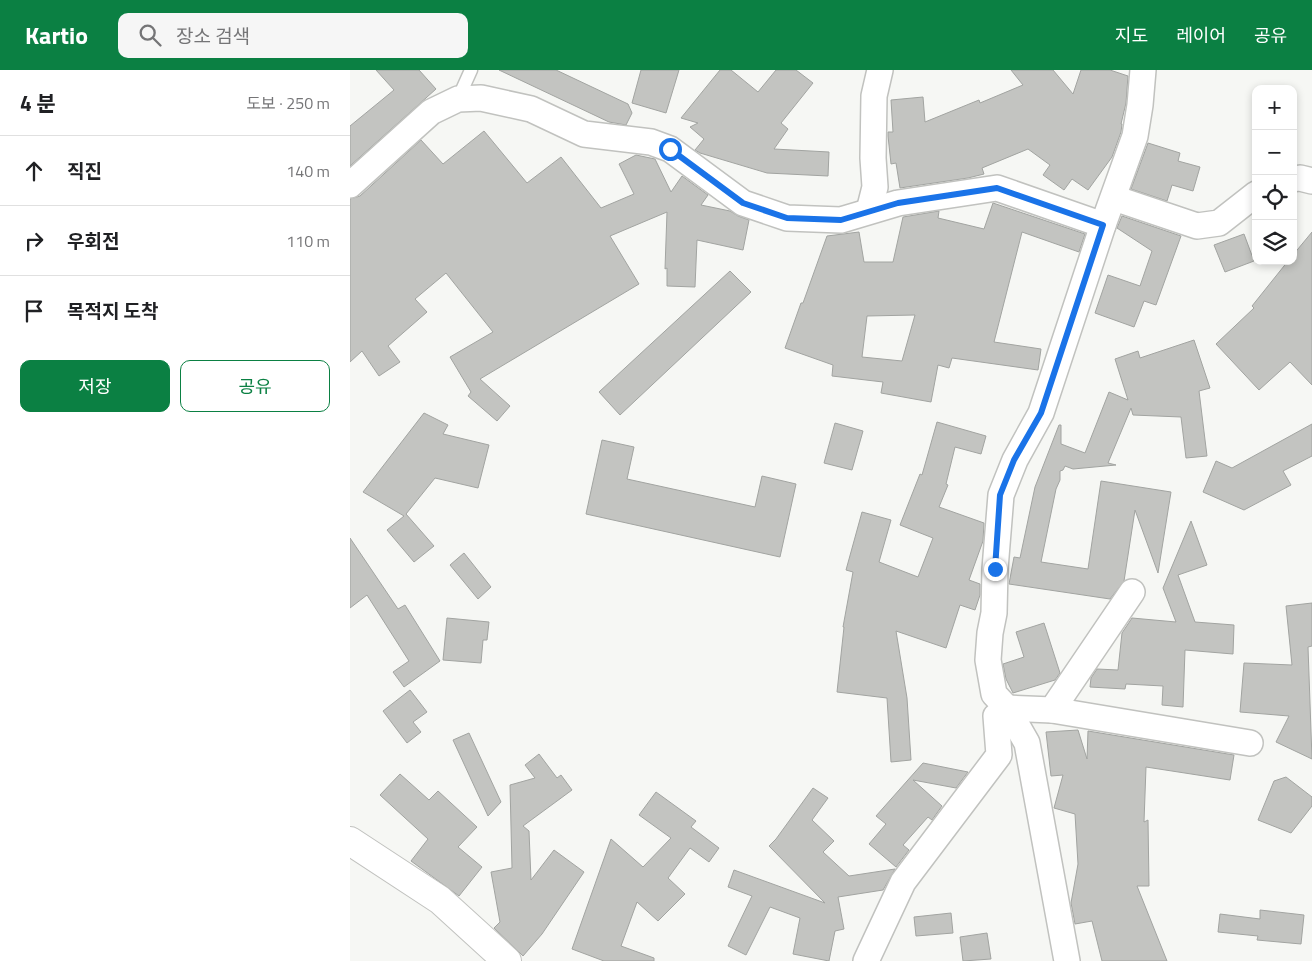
<!DOCTYPE html>
<html lang="ko">
<head>
<meta charset="utf-8">
<style>
  body { margin:0; font-family:"Titillium Web","Noto Sans KR",sans-serif; background:#f6f6f6; color:#202124 }
  .controls { position:absolute; right:15px; top:15px; display:grid; overflow:hidden; border-radius:10px; box-shadow:0 2px 8px #0003 }
  .controls button { width:45px; height:45px; display:grid; place-items:center; padding:0; border:0; border-bottom:1px solid #e0e0e0; background:#fff; color:#202124; font:25px sans-serif }
  .stop { position:absolute; width:15px; height:15px; margin:-11px; border:4px solid #1a73e8; border-radius:50%; background:#fff }
  .stop.end { background:#1a73e8; border-color:#fff; box-shadow:0 1px 5px #0008 }
  .list { margin:0; padding:0; list-style:none }
  h2 { display:flex; justify-content:space-between; align-items:center; height:65px; margin:0; padding:0 20px; font-size:21px }
  h2 small { font-size:16px; font-weight:400; color:#757577 }
  .list li { display:grid; grid-template-columns:32px 1fr auto; gap:15px; align-items:center; box-sizing:border-box; height:70px; padding:0 20px; border-top:1px solid #e0e0e0 }
  .list b { display:block; font-size:19px; white-space:nowrap }
  .list em { font-size:16px; font-style:normal; color:#757577 }
  .actions { display:flex; gap:10px; padding:15px 20px }
  .actions a { flex:1; padding:11px 0; border:1px solid #0b8043; border-radius:10px; text-align:center; font-size:18px; color:#0b8043 }
  .actions .main { background:#0b8043; color:#fff }
  .icon { flex:none; width:28px; height:28px; fill:none; stroke:currentColor; stroke-width:2; stroke-linecap:round; stroke-linejoin:round }
  .map { position:relative; flex:none; width:962px; height:891px; overflow:hidden }
  header { display:flex; align-items:center; gap:30px; box-sizing:border-box; height:70px; padding:0 25px; background:#0b8043; color:#fff }
  header strong { font-size:24px }
  nav { display:flex; gap:28px; margin-inline-start:auto; font-size:18px }
  .search { width:350px; height:45px; background:#f6f6f6; display:flex; align-items:center; gap:12px; box-sizing:border-box; padding:0 18px; border-radius:10px; color:#757577; font-size:19px }
  main { display:flex }
  aside { flex:1; background:#fff }
  .map>svg:first-child { display:block }
  .building { fill:#c3c4c1; stroke:#a2a4a1; fill-rule:evenodd }
  .lines { fill:none; stroke-linecap:round; stroke-linejoin:round }
  .service-casing { stroke:#c1c2bf; stroke-width:15 }
  .minor-casing { stroke:#c1c2bf; stroke-width:28 }
  .tertiary-casing { stroke:#c1c2bf; stroke-width:30 }
  .service { stroke:#fff; stroke-width:12 }
  .minor { stroke:#fff; stroke-width:25 }
  .tertiary { stroke:#fff; stroke-width:28 }
  .route { stroke:#1a73e8; stroke-width:6 }
</style>
</head>
<body>
<header>
<strong>Kartio</strong>
<div class="search"><svg class="icon" aria-label="search" viewBox="0 0 24 24"><circle cx="10" cy="10" r="6"/><path d="M15 15l6 6"/></svg>장소 검색</div>
<nav><a>지도</a><a>레이어</a><a>공유</a></nav>
</header>
<main>
<aside>
<h2>4 분<small>도보 · 250 m</small></h2>
<ul class="list">
<li><svg class="icon" aria-label="ahead" viewBox="0 0 24 24"><path d="M12 20V5M6 11l6-6 6 6"/></svg><div><b>직진</b></div><em>140 m</em></li>
<li><svg class="icon" aria-label="right" viewBox="0 0 24 24"><path d="M7 20v-9h11M14 6l5 5-5 5"/></svg><div><b>우회전</b></div><em>110 m</em></li>
<li><svg class="icon" aria-label="arrive" viewBox="0 0 24 24"><path d="M6 21V4h12l-3 4 3 4H6"/></svg><div><b>목적지 도착</b></div></li>
</ul>
<div class="actions"><a class="main">저장</a><a>공유</a></div>
</aside>
<div class="map">
<svg width="962" height="891" viewBox="0 0 962 891">
  <rect width="100%" height="100%" fill="#f6f7f4"/>
  <g class="building">
    <path d="M26,0H69L86,19L0,96V56L44,20Z"/>
    <path d="M149,0H206L278,34L282,43L276,55L259,52Z"/>
    <path d="M291,0H329L316,43L282,33Z"/>
    <path d="M370,0H381L408,22L426,0H446L463,13L431,53L438,59L424,79L479,82L478,106L417,103L350,83L345,80L354,69L340,57L348,53L331,48Z"/>
    <path d="M661,0H703L723,24L731,0H760L778,6L776,33L771,54H772L771,62L762,87L738,120L722,109L714,120L693,105L700,95L678,79L632,98L634,104L618,108L550,118L546,93L541,94L538,66V62H543L541,30L573,27L575,52L629,30L630,33L673,15Z"/>
    <path d="M134,61L177,113L211,87L251,138L284,124L269,94L286,85L305,89L321,122L332,106L358,125L351,135L380,141L388,146L399,150L393,180L347,170L345,217L317,216V198L315,199L317,142L260,166L289,214L130,309L160,336L147,351L118,326L121,322L100,287L143,262L96,203L65,229L77,242L38,276L50,292L29,306L12,281L0,292V129L10,126L71,70L93,94Z"/>
    <path d="M798,73L830,83L828,91L850,97L843,121L822,115L817,131L781,119Z"/>
    <path d="M643,133L735,164L729,182L672,162L644,272L691,279L688,300L602,288L599,298L588,295L581,332L531,323L533,312L482,306L483,295L435,278L451,233H453L477,166L509,162L514,192H543L553,147L589,141L588,148L634,159ZM565,245L552,291L512,287L517,246Z"/>
    <path d="M772,146L831,166L806,235L794,231L784,257L745,243L758,205L790,216L802,181L767,158Z"/>
    <path d="M962,162V315L940,292L909,320L866,274L904,238L902,236L938,191H943V185Z"/>
    <path d="M894,164L904,191L875,202L864,175Z"/>
    <path d="M380,201L401,222L270,345L249,322Z"/>
    <path d="M844,270L860,318L849,321L857,386L836,388L831,347L783,345L781,338L758,393L766,395L723,399L715,396L713,400L710,401V410L706,419L691,492L738,499L751,411L821,422L808,503L785,440L774,511L760,529L659,514L664,487L670,488L685,417L709,355H711V374L735,383L759,322L778,330L765,289L788,281L790,288Z"/>
    <path d="M74,343L98,355L93,364L139,375L128,418L85,408L56,444L84,476L64,492L37,460L54,446L13,422Z"/>
    <path d="M587,352L636,366L631,384L605,377L596,414L598,415L589,437L634,453L633,471L619,510L630,514V525L625,540L610,535L596,578L546,561L557,628L561,690L541,692L537,628L487,622L494,557H493L503,502L496,500L512,442L541,450L529,492L568,507L583,468L550,455L570,404L572,405Z"/>
    <path d="M485,353L513,361L502,400L474,393Z"/>
    <path d="M962,354V386L933,401L941,415L894,440L853,422L866,391L882,398Z"/>
    <path d="M252,370L284,377L277,409L405,437L412,406L446,414L430,487L236,444Z"/>
    <path d="M841,451L857,495L828,505L845,552L884,555L883,584L835,580L833,637L812,635L813,616L776,614L775,619L740,617L741,608L747,599L768,600L772,563L782,548L826,552L813,518Z"/>
    <path d="M0,468L48,539L55,535L90,591L54,617L43,602L59,591L17,525L0,538Z"/>
    <path d="M114,483L141,517L128,529L100,495Z"/>
    <path d="M962,533V576L958,577L962,689L926,672L939,646L890,642L894,593L942,595L936,536Z"/>
    <path d="M97,548L139,552L137,570H133L131,593L93,590Z"/>
    <path d="M694,553L710,603L705,610L663,623L656,609L653,594L674,587L666,562Z"/>
    <path d="M60,620L77,642L63,652L71,662L57,673L33,641Z"/>
    <path d="M728,660L737,689L738,661L884,685L880,710L796,697L794,752L798,750L799,816H787L817,891H752L742,851L725,854L721,833L728,794L725,744L704,738L713,705L701,706L696,662Z"/>
    <path d="M119,663L151,732L138,746L103,670Z"/>
    <path d="M189,684L207,708L211,705L222,720L173,756L179,761L181,810L204,780L234,802L192,864L173,886L144,858L150,852L141,802L162,798L160,715L185,708L175,695Z"/>
    <path d="M573,693L618,702L606,718L563,710L592,736L582,750L578,747L553,775L559,780L546,797L519,774L536,754L526,746Z"/>
    <path d="M50,704L79,730L88,721L127,757L108,777L132,797L109,826L61,791L78,769L30,725Z"/>
    <path d="M936,707L962,727V736L941,763L908,750L924,711Z"/>
    <path d="M463,718L478,728L462,750L484,771L473,782L499,806L545,799L533,820L488,827L494,859L485,861L479,891L443,884L450,848L420,837L396,885L378,876L402,826L378,817L384,800L475,833L419,776L426,769Z"/>
    <path d="M306,722L346,751L341,757L369,778L359,792L340,778L318,808L335,824L308,851L287,832L271,876L304,888V891H254L222,879L261,769L293,797L321,768L289,745Z"/>
    <path d="M910,840L954,845L951,874L907,870L908,866L868,862L870,844L910,849Z"/>
    <path d="M601,843L603,863L566,866L564,847Z"/>
    <path d="M637,863L641,889L613,891L610,867Z"/>
  </g>
  <g class="lines">
    <g class="service-casing">
      <path id="service" d="M108,29L121,0"/>
    </g>
    <g class="minor-casing">
      <g id="minor">
        <path d="M943,109L950,108L962,111"/>
        <path d="M0,115L81,42L108,29L131,28L181,39L234,64L301,72L320,79L393,133L437,148L491,150L548,133L647,118L753,155"/>
        <path d="M764,128L847,156L869,153L906,124"/>
        <path d="M519,141L525,117L523,88L524,26L530,0"/>
        <path d="M702,640L900,673"/>
        <path d="M516,891L553,812L649,685L646,646L657,638L702,640L782,522"/>
        <path d="M717,891L677,673L657,638L644,624L638,590L640,563L644,543L645,499L651,425L665,390L691,343L753,155L785,66L790,35L793,0"/>
      </g>
    </g>
    <g class="tertiary-casing">
      <path id="tertiary" d="M0,771L90,830L157,891"/>
    </g>
    <use href="#service" class="service"/>
    <use href="#minor" class="minor"/>
    <use href="#tertiary" class="tertiary"/>
  </g>
  <g class="lines">
    <path class="route" d="M320,79L393,133L437,148L491,150L548,133L647,118L753,155L691,343L664,390L650,425L645,499"/>
  </g>
</svg>
<div class="controls">
<button>+</button>
<button>−</button>
<button><svg class="icon" aria-label="locate" viewBox="0 0 24 24"><circle cx="12" cy="12" r="6"/><path d="M12 2v4M12 18v4M2 12h4M18 12h4"/></svg></button>
<button><svg class="icon" aria-label="layers" viewBox="0 0 24 24"><path d="M12 4l9 5-9 5-9-5zM3 14l9 5 9-5"/></svg></button>
</div>
<div class="stop" style="left:320px;top:79px"></div>
<div class="stop end" style="left:645px;top:499px"></div>
</div>
</main>
</body>
</html>
